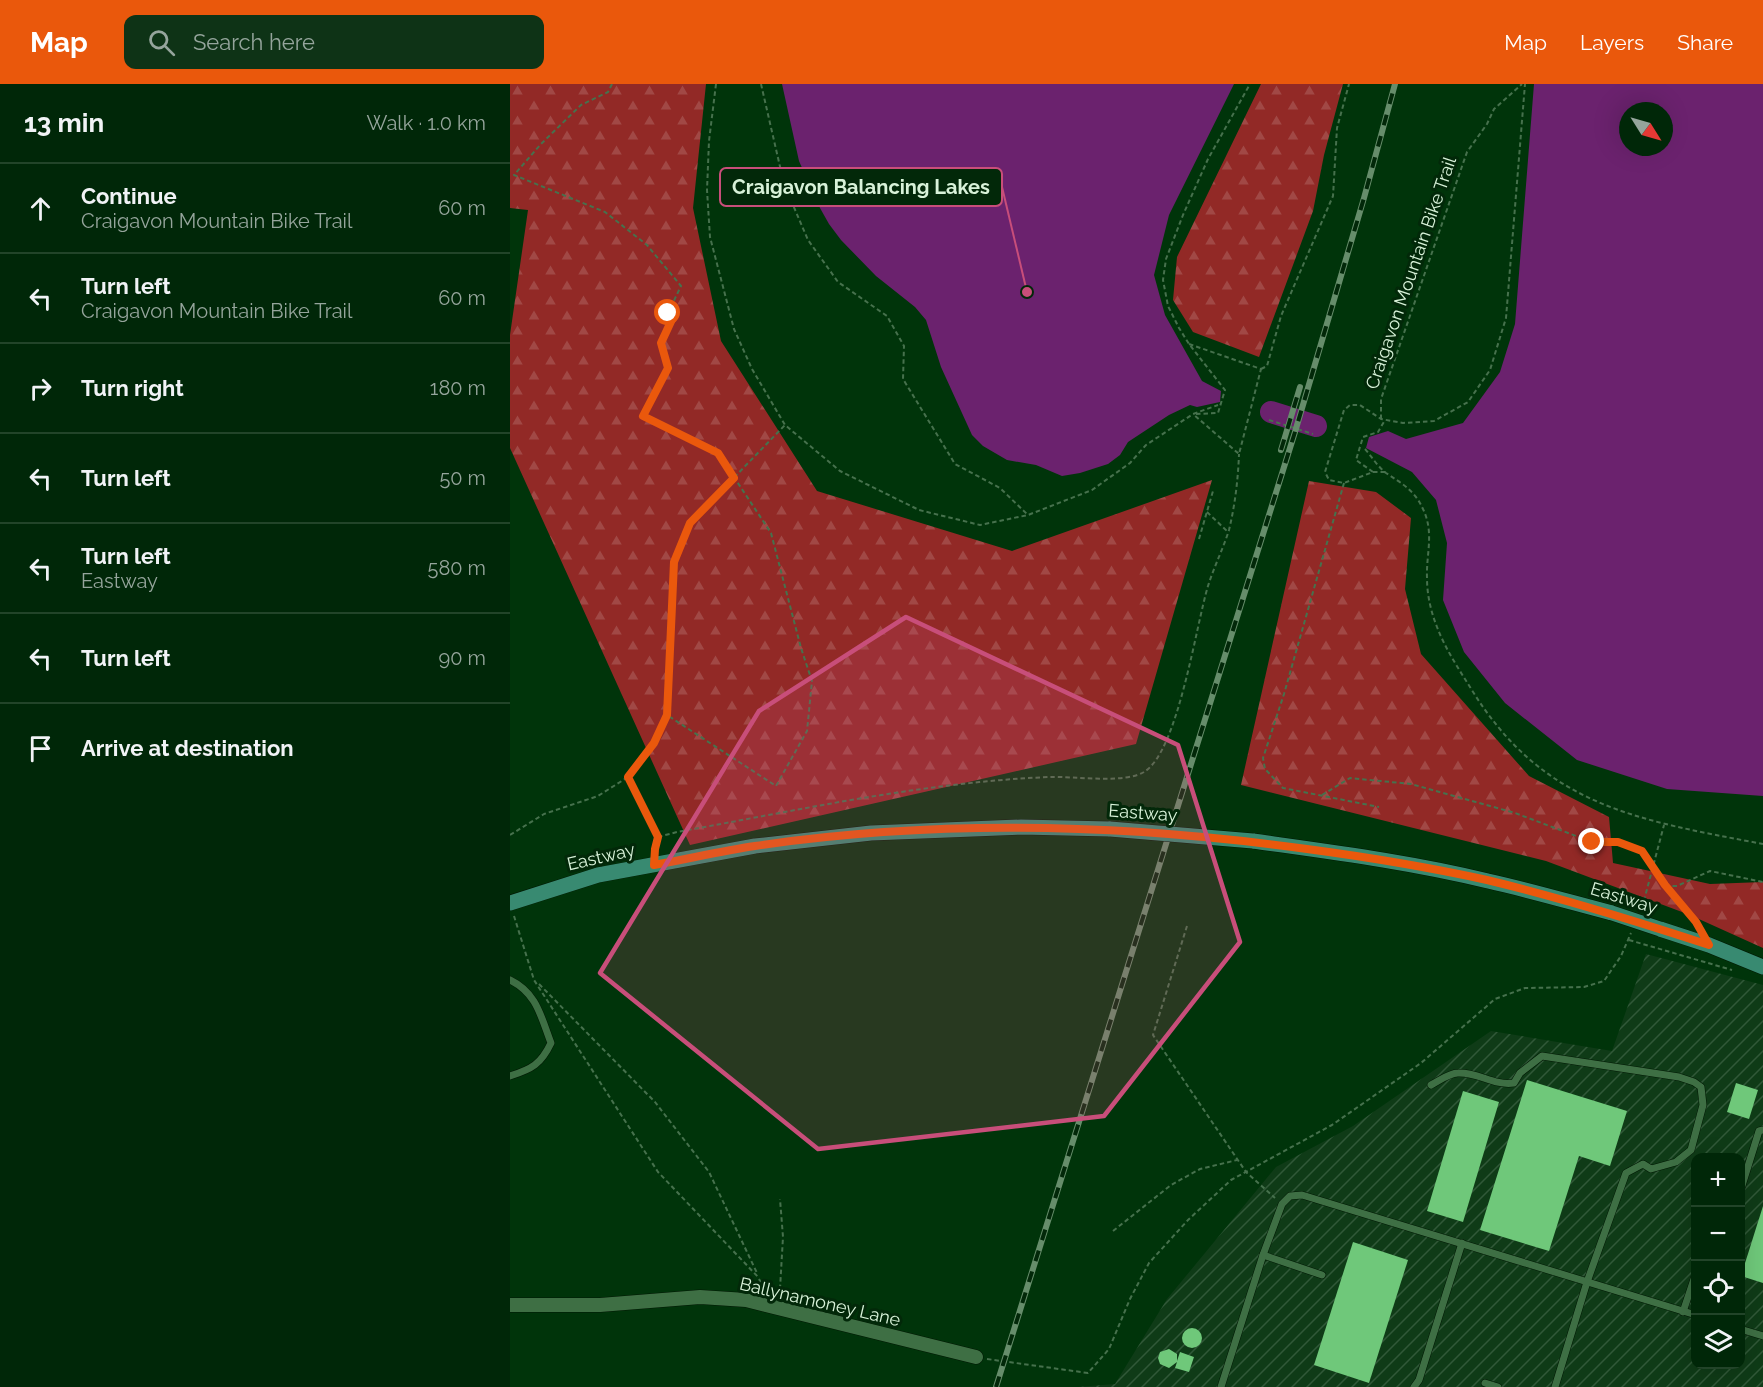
<!DOCTYPE html>
<html lang="en">
<head>
<meta charset="utf-8">
<style>
  body { margin:0; font-family:Raleway,sans-serif; background:#0e3316; color:#f1f3f6 }
  .controls { position:absolute; right:18px; bottom:18px; display:grid; overflow:hidden; border-radius:12px; box-shadow:0 6px 24px #0002 }
  .controls button { width:54px; height:54px; display:grid; place-items:center; padding:0; border:0; border-bottom:2px solid #224429; background:#002708; color:#f1f3f6; font:30px sans-serif }
  .compass { position:absolute; left:1109px; top:18px; width:54px; height:54px; border-radius:50%; background:#002708; box-shadow:0 6px 24px #0002; rotate:127deg }
  .stop { position:absolute; width:18px; height:18px; margin:-14px; border:4px solid #ea580c; border-radius:50%; background:#fff }
  .stop.end { background:#ea580c; border-color:#fff; box-shadow:0 2px 6px #0008 }
  .list { margin:0; padding:0; list-style:none }
  h2 { display:flex; justify-content:space-between; align-items:center; height:78px; margin:0; padding:0 24px; font-size:26px }
  h2 small { font-size:20px; font-weight:400; color:#95a59c }
  .list li { display:grid; grid-template-columns:39px 1fr auto; gap:18px; align-items:center; box-sizing:border-box; height:90px; padding:0 24px; border-top:2px solid #224429 }
  .list b { display:block; font-size:22px; white-space:nowrap }
  .list p { margin:0; font-size:20px; white-space:nowrap; color:#95a59c }
  .list em { font-size:20px; font-style:normal; color:#95a59c }
  .icon { flex:none; width:33px; height:33px; fill:none; stroke:currentColor; stroke-width:2; stroke-linecap:round; stroke-linejoin:round }
  .map { position:relative; flex:none; width:1253px; height:1303px; overflow:hidden }
  header { display:flex; align-items:center; gap:36px; box-sizing:border-box; height:84px; padding:0 30px; background:#ea580c; color:#fff }
  header strong { font-size:28px }
  nav { display:flex; gap:33px; margin-inline-start:auto; font-size:21px }
  .search { width:420px; height:54px; background:#0e3316; display:flex; align-items:center; gap:15px; box-sizing:border-box; padding:0 21px; border-radius:12px; color:#95a59c; font-size:22px }
  main { display:flex }
  aside { flex:1; background:#002708 }
  .map>svg:first-child { display:block }
  .industrial { fill:url(#industrial-furrows); fill-rule:evenodd }
  .forest { fill:url(#forest-firs) }
  .water { fill:#6b226e; fill-rule:evenodd }
  .lines { fill:none; stroke-linecap:round; stroke-linejoin:round }
  .river { stroke:#6b226e; stroke-width:22 }
  .building { fill:#6fc87a }
  .lane-casing { stroke:#011804; stroke-width:8 }
  .street-casing { stroke:#011804; stroke-width:15 }
  .secondary-casing { stroke:#011804; stroke-width:16 }
  .path { stroke:#46714d; stroke-width:2; stroke-dasharray:4.5 3; stroke-linecap:butt }
  .lane { stroke:#3e6f44; stroke-width:7 }
  .street { stroke:#3e6f44; stroke-width:14 }
  .secondary { stroke:#388a71; stroke-width:15 }
  .rail-casing { stroke:#668d6b; stroke-width:6 }
  .rail { stroke:#022809; stroke-width:4; stroke-dasharray:11; stroke-linecap:butt }
  .secondary-bridge-casing { stroke:#011804; stroke-width:16; stroke-linecap:butt }
  .secondary-bridge { stroke:#388a71; stroke-width:15 }
  .route { stroke:#ea580c; stroke-width:8 }
  .marked { fill:#c84e7a; fill-opacity:0.2; stroke:#c84e7a; stroke-width:4.5; stroke-linejoin:round }
  .labels { text-anchor:middle; stroke-width:6; stroke-linejoin:round; paint-order:stroke }
  .street-label { font-size:18px; fill:#d8f2d9; stroke:#022809 }
  .leader { fill:none; stroke:#c84e7a; stroke-width:2 }
  .callout-dot { fill:#c84e7a; stroke:#022809; stroke-width:2 }
  .callout { fill:#022809; stroke:#c84e7a; stroke-width:2 }
  .callout-label { font-size:20px; text-anchor:middle; font-weight:bold; fill:#d8f2d9 }
</style>
</head>
<body>
<header>
<strong>Map</strong>
<div class="search"><svg class="icon" aria-label="search" viewBox="0 0 24 24"><circle cx="10" cy="10" r="6"/><path d="M15 15l6 6"/></svg>Search here</div>
<nav><a>Map</a><a>Layers</a><a>Share</a></nav>
</header>
<main>
<aside>
<h2>13 min<small>Walk · 1.0 km</small></h2>
<ul class="list">
<li><svg class="icon" aria-label="ahead" viewBox="0 0 24 24"><path d="M12 20V5M6 11l6-6 6 6"/></svg><div><b>Continue</b><p>Craigavon Mountain Bike Trail</p></div><em>60 m</em></li>
<li><svg class="icon" aria-label="left" viewBox="0 0 24 24"><path d="M17 20v-9H6M10 6l-5 5 5 5"/></svg><div><b>Turn left</b><p>Craigavon Mountain Bike Trail</p></div><em>60 m</em></li>
<li><svg class="icon" aria-label="right" viewBox="0 0 24 24"><path d="M7 20v-9h11M14 6l5 5-5 5"/></svg><div><b>Turn right</b></div><em>180 m</em></li>
<li><svg class="icon" aria-label="left" viewBox="0 0 24 24"><path d="M17 20v-9H6M10 6l-5 5 5 5"/></svg><div><b>Turn left</b></div><em>50 m</em></li>
<li><svg class="icon" aria-label="left" viewBox="0 0 24 24"><path d="M17 20v-9H6M10 6l-5 5 5 5"/></svg><div><b>Turn left</b><p>Eastway</p></div><em>580 m</em></li>
<li><svg class="icon" aria-label="left" viewBox="0 0 24 24"><path d="M17 20v-9H6M10 6l-5 5 5 5"/></svg><div><b>Turn left</b></div><em>90 m</em></li>
<li><svg class="icon" aria-label="arrive" viewBox="0 0 24 24"><path d="M6 21V4h12l-3 4 3 4H6"/></svg><div><b>Arrive at destination</b></div></li>
</ul>
</aside>
<div class="map">
<svg width="1253" height="1303" viewBox="0 0 1253 1303">
  <defs>
    <pattern id="industrial-furrows" width="10" height="10" patternUnits="userSpaceOnUse" patternTransform="scale(1.5)"><rect width="10" height="10" fill="#0f3b17"/><path d="M-1 1l2-2M0 10L10 0M9 11l2-2" fill="none" stroke="#315838"/></pattern>
    <pattern id="forest-firs" width="22" height="20" patternUnits="userSpaceOnUse" patternTransform="scale(1.5)"><rect width="22" height="20" fill="#922926"/><path d="M5 1l3.5 6h-7zM16 11l3.5 6h-7z" fill="#a14845"/></pattern>
  </defs>
  <rect width="100%" height="100%" fill="#00340a"/>
  <path class="industrial" d="M1136,870L1253,901V1303H568L605,1300L657,1215L766,1083L843,1042L981,947L1102,967ZM1186,1074H1230V1280H1186Z"/>
  <g class="forest">
    <path d="M0,0H196L183,124L211,257L307,407L502,467L702,396L626,660L180,761L0,364V251L18,126L0,124Z"/>
    <path d="M751,0H833L814,71L803,127L749,273L683,248L663,216L667,173Z"/>
    <path d="M799,397L866,408L901,434L895,505L911,570L1019,692L1099,733L1103,779L1200,800L1253,798V864L1180,831L1036,777L731,701Z"/>
  </g>
  <g class="water">
    <path d="M272,0H724L659,131L644,191L655,231L692,297L711,307L710,318L687,323L680,321L659,331L618,358L610,371L598,380L570,389L552,392L526,381L497,376L473,362L462,351L431,283L416,236L405,223L366,192L331,156L319,140L310,124L289,77Z"/>
    <path d="M1024,0H1253V712L1157,705L1067,676L995,619L954,568L933,516L937,459L926,416L902,388L856,364L859,353L878,347L896,355L953,339L990,288L1005,240ZM1118,27H1154V63H1118Z"/>
  </g>
  <g class="lines">
    <path class="river" d="M761,328L806,342"/>
  </g>
  <g class="building">
    <path d="M1017,996L1117,1027L1100,1082L1069,1072L1039,1167L970,1146Z"/>
    <path d="M1226,999L1248,1006L1239,1035L1217,1028Z"/>
    <path d="M953,1007L989,1018L953,1138L917,1127Z"/>
    <path d="M1253,1122V1199L1231,1192Z"/>
    <path d="M843,1158L898,1176L859,1299L804,1281Z"/>
    <circle cx="682" cy="1254" r="10"/>
    <path d="M659,1265L667,1270V1277L670,1268L684,1273L679,1288L665,1284L667,1278L659,1284L650,1280L648,1274L650,1268Z"/>
  </g>
  <g class="lines">
    <g class="lane-casing">
      <g id="lane">
        <path d="M0,896C27,909 31,933 41,959C31,980 22,985 0,992"/>
        <path d="M921,1001C929,997 939,989 948,989C968,988 984,1002 1004,999L1010,989L1032,972L1169,993L1184,998L1191,1003L1193,1021L1181,1066L1166,1078L1141,1085L1133,1080L1116,1089L1077,1198L1045,1303"/>
        <path d="M1230,1108L1249,1047L1253,1046"/>
        <path d="M753,1171L812,1191"/>
        <path d="M1173,1228L1186,1189"/>
        <path d="M1230,1245L1253,1252"/>
        <path d="M975,1299L988,1303"/>
        <path d="M711,1303L753,1171L772,1120L780,1112L792,1111L1186,1231"/>
        <path d="M904,1303L909,1296L952,1159"/>
      </g>
    </g>
    <g class="street-casing">
      <path id="street" d="M0,1221H90L190,1213L236,1216L466,1273"/>
    </g>
    <g class="secondary-casing">
      <g id="secondary">
        <path d="M743,757C821,768 900,778 978,797C1019,806 1060,818 1102,829"/>
        <path d="M0,819L88,791L245,762L361,749L511,743L600,745"/>
        <path d="M1150,845L1199,861L1253,883"/>
      </g>
    </g>
    <g class="path">
      <path d="M102,0L98,8L71,21L31,60L4,91L95,128L137,161L171,202L158,229L164,231L151,259L158,284L133,332L208,369L261,449L291,564L302,597L297,647L266,702L157,631"/>
      <path d="M206,0L199,57L197,106L200,153L224,245L242,285L275,341L330,387L409,426L470,441L518,431L582,406L620,379L636,361L683,330L708,321"/>
      <path d="M251,0L274,100L298,156L328,198L377,232L394,262L393,295L445,380L490,404L518,431"/>
      <path d="M679,260L751,285L729,370L683,330"/>
      <path d="M751,285L757,282L771,232L823,112L827,44L839,0"/>
      <path d="M686,330L708,329L715,306L679,260L669,244L658,222L653,196L656,175L673,131L698,75L740,0"/>
      <path d="M871,335V315L957,68L977,40L984,25L1012,0"/>
      <path d="M759,336L803,350"/>
      <path d="M855,365C862,373 868,383 876,389C891,399 904,406 912,423C925,448 916,469 917,494C917,511 921,528 927,543C935,564 948,584 960,603C1032,722 1127,736 1253,760"/>
      <path d="M863,388L846,376L853,353L868,348L875,336"/>
      <path d="M875,388H863L834,399L819,396L815,388L834,326L840,321H850L871,335L893,339L924,337L958,318L980,286L996,234L1015,0"/>
      <path d="M834,399L774,610L753,674L755,685L773,704L869,723"/>
      <path d="M697,428L718,448"/>
      <path d="M689,455L703,407"/>
      <path d="M118,693L148,753L145,766"/>
      <path d="M812,711L840,694L901,700L1005,729L1082,758H1108L1132,767L1155,802L1190,844"/>
      <path d="M0,751L34,730L88,712L118,693L144,659L157,631L164,478L180,439L275,341"/>
      <path d="M148,753L167,748C290,726 414,698 540,693C564,692 614,700 634,688C668,668 686,541 698,502C704,483 713,465 719,446C725,421 728,396 729,370"/>
      <path d="M1155,802H1167L1200,787L1253,798"/>
      <path d="M1132,824L1154,741"/>
      <path d="M4,832L24,896L148,1088L249,1194"/>
      <path d="M677,842L643,951L736,1088L765,1114"/>
      <path d="M1119,856L1222,886"/>
      <path d="M29,900L145,1018L199,1088L247,1189"/>
      <path d="M603,1147L661,1101L690,1085L727,1076"/>
      <path d="M249,1195L256,1208"/>
      <path d="M267,1212L270,1205L273,1153L270,1115"/>
      <path d="M477,1275L578,1289L599,1265L620,1215L639,1179L678,1136L721,1096L822,1041L911,979L985,915L1015,904L1074,903L1094,897L1111,872L1121,849"/>
    </g>
    <use href="#lane" class="lane"/>
    <use href="#street" class="street"/>
    <use href="#secondary" class="secondary"/>
    <g class="rail-casing">
      <g id="rail">
        <path d="M771,366L790,303"/>
        <path d="M486,1303L785,348L854,114L885,0"/>
      </g>
    </g>
    <use href="#rail" class="rail"/>
    <g class="secondary-bridge-casing">
      <g id="secondary-bridge">
        <path d="M600,745L743,757"/>
        <path d="M1102,829L1150,845"/>
      </g>
    </g>
    <use href="#secondary-bridge" class="secondary-bridge"/>
  </g>
  <g class="lines">
    <path class="route" d="M158,229L164,231L151,259L158,284L133,332L208,369L224,394L180,439L164,478L157,631L144,659L118,693L148,753L145,765L144,781C178,775 211,767 245,762C427,735 615,740 797,765C857,773 918,783 977,796C1052,814 1126,837 1199,861L1186,838L1155,801L1132,767L1108,758H1082"/>
  </g>
  <path class="marked" d="M396,533L668,661L730,858L594,1032L308,1065L90,889L249,627Z"/>
  <g class="labels">
    <g class="street-label">
      <text transform="translate(901 189) rotate(-71)" y="6">Craigavon Mountain Bike Trail</text>
      <text transform="translate(633 729) rotate(4)" y="6">Eastway</text>
      <text transform="translate(91 773) rotate(-13)" y="6">Eastway</text>
      <text transform="translate(1114 814) rotate(17)" y="6">Eastway</text>
      <text transform="translate(310 1218) rotate(13)" y="6">Ballynamoney Lane</text>
    </g>
  </g>
  <path class="leader" d="M517 208L492 103"/>
  <circle class="callout-dot" cx="517" cy="208" r="6"/>
  <rect class="callout" x="210" y="84" width="282" height="38" rx="6"/>
  <g class="callout-label">
    <text x="351" y="110">Craigavon Balancing Lakes</text>
  </g>
</svg>
<div class="controls">
<button>+</button>
<button>−</button>
<button><svg class="icon" aria-label="locate" viewBox="0 0 24 24"><circle cx="12" cy="12" r="6"/><path d="M12 2v4M12 18v4M2 12h4M18 12h4"/></svg></button>
<button><svg class="icon" aria-label="layers" viewBox="0 0 24 24"><path d="M12 4l9 5-9 5-9-5zM3 14l9 5 9-5"/></svg></button>
</div>
<svg class="compass" viewBox="-18 -18 36 36"><path d="M0-13l5 13h-10z" fill="#e53935"/><path d="M0 13l5-13h-10z" fill="#95a59c"/></svg>
<div class="stop" style="left:158px;top:229px"></div>
<div class="stop end" style="left:1082px;top:758px"></div>
</div>
</main>
</body>
</html>
